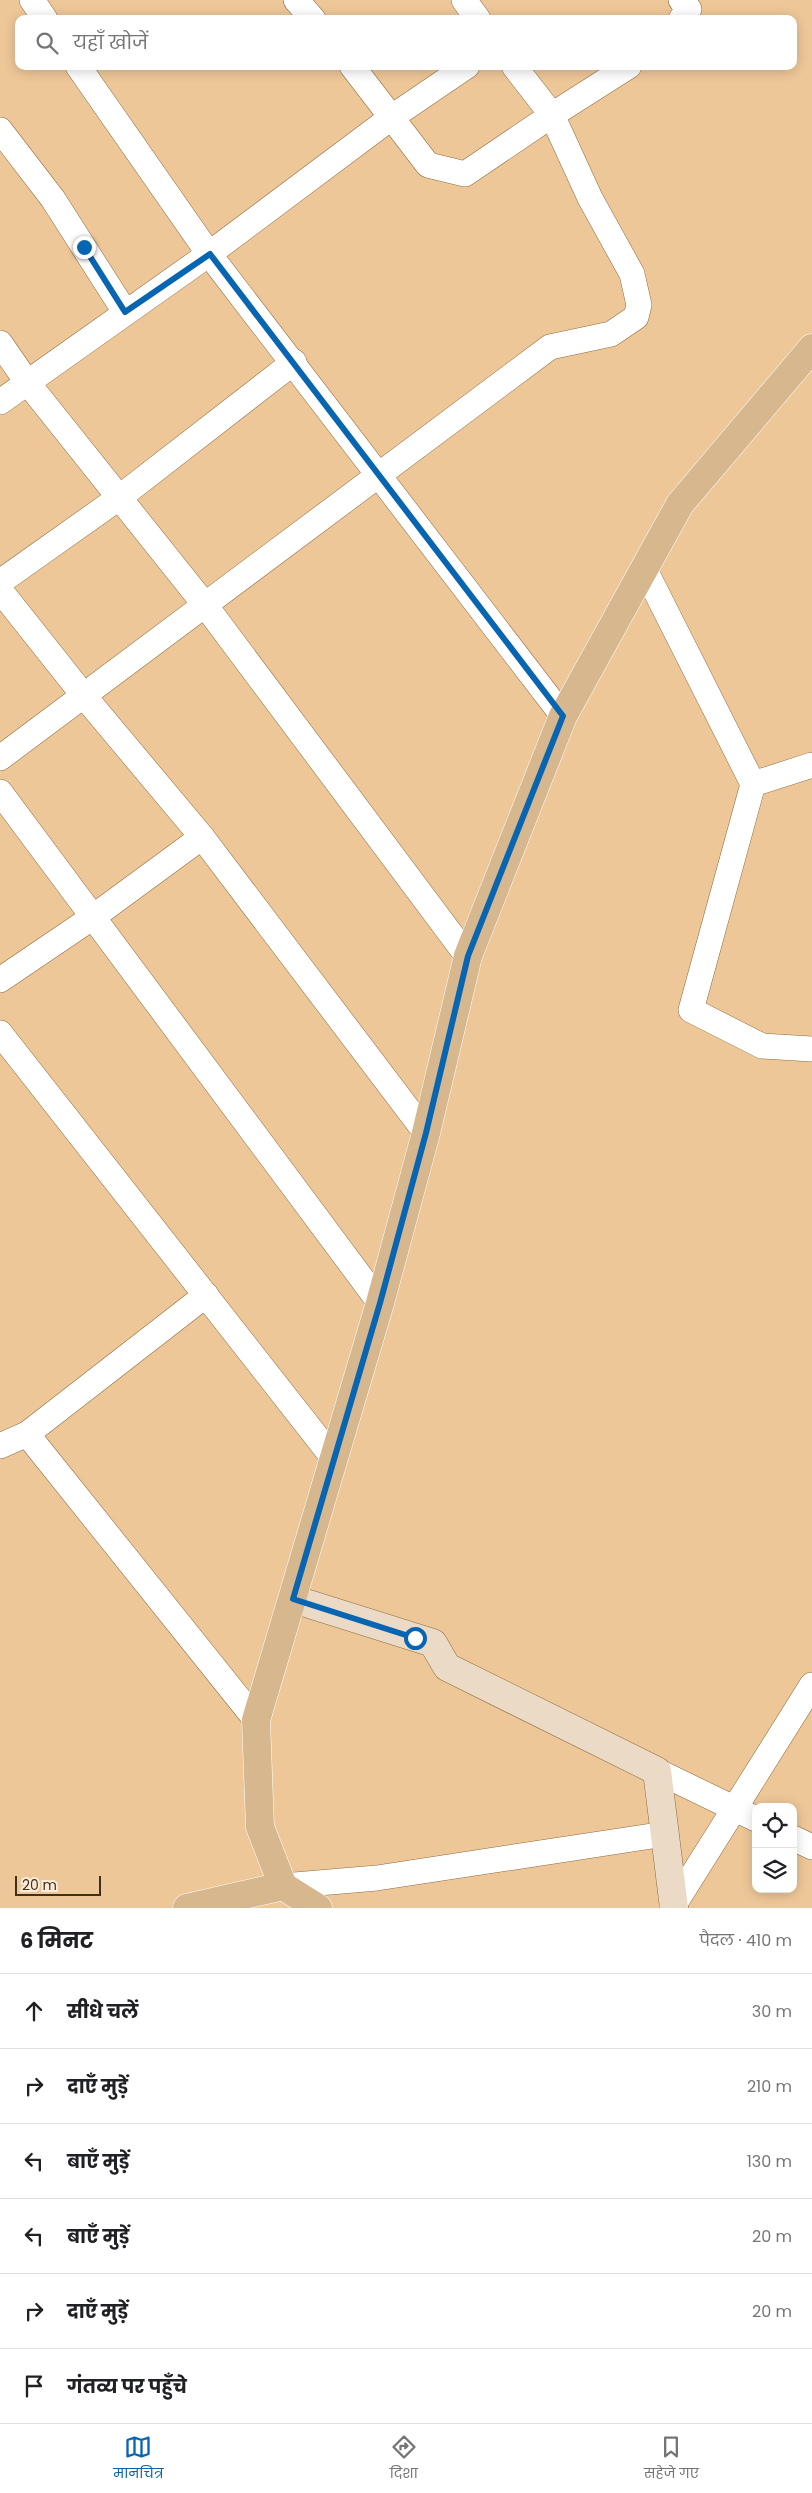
<!DOCTYPE html>
<html lang="hi">
<head>
<meta charset="utf-8">
<style>
  body { margin:0; font-family:Poppins,"Noto Sans Devanagari",sans-serif; background:#f6f6f6; color:#202124 }
  .controls { position:absolute; right:15px; bottom:15px; display:grid; overflow:hidden; border-radius:10px; box-shadow:0 2px 12px #0003 }
  .controls button { width:45px; height:45px; display:grid; place-items:center; padding:0; border:0; border-bottom:1px solid #e0e0e0; background:#fff; color:#202124; font:25px sans-serif }
  .scale { position:absolute; left:15px; bottom:12px; width:86px; box-sizing:border-box; padding-left:5px; border:2px solid #3f301d; border-top:0; font-size:14px; line-height:18px; white-space:nowrap; color:#3f301d; -webkit-text-stroke:4px #fdedda; paint-order:stroke }
  .stop { position:absolute; width:15px; height:15px; margin:-11px; border:4px solid #0865b2; border-radius:50%; background:#fff }
  .stop.end { background:#0865b2; border-color:#fff; box-shadow:0 1px 5px #0008 }
  .list { margin:0; padding:0; list-style:none }
  h2 { display:flex; justify-content:space-between; align-items:center; height:65px; margin:0; padding:0 20px; font-size:21px }
  h2 small { font-size:16px; font-weight:400; color:#757577 }
  .list li { display:grid; grid-template-columns:32px 1fr auto; gap:15px; align-items:center; box-sizing:border-box; height:75px; padding:0 20px; border-top:1px solid #e0e0e0 }
  .list b { display:block; font-size:19px; white-space:nowrap }
  .list em { font-size:16px; font-style:normal; color:#757577 }
  .icon { flex:none; width:28px; height:28px; fill:none; stroke:currentColor; stroke-width:2; stroke-linecap:round; stroke-linejoin:round }
  .map { position:relative; flex:none; width:812px; height:1908px; overflow:hidden }
  .search { position:absolute; background:#fff; box-shadow:0 2px 12px #0003; left:15px; right:15px; top:15px; height:55px; display:flex; align-items:center; gap:12px; box-sizing:border-box; padding:0 18px; border-radius:10px; color:#757577; font-size:19px }
  .sheet { height:515px; background:#fff }
  nav { display:flex; justify-content:space-around; align-items:center; box-sizing:border-box; height:70px; border-top:1px solid #e0e0e0; background:#fff; font-size:14px; color:#757577 }
  nav a { display:grid; justify-items:center; gap:2px }
  nav .on { color:#0865b2 }
  .map>svg:first-child { display:block }
  .lines { fill:none; stroke-linecap:round; stroke-linejoin:round }
  .street-casing { stroke:#8e6b3e; stroke-width:26 }
  .secondary-casing { stroke:#8e6b3e; stroke-width:29 }
  .primary-casing { stroke:#fff; stroke-width:29 }
  .street { stroke:#fff; stroke-width:25 }
  .secondary { stroke:#ebdbc6; stroke-width:28 }
  .primary { stroke:#d7b78e; stroke-width:28 }
  .route { stroke:#0865b2; stroke-width:6 }
</style>
</head>
<body>
<div class="map">
<svg width="812" height="1908" viewBox="0 0 812 1908">
  <rect width="100%" height="100%" fill="#eec798"/>
  <g class="lines">
    <g class="street-casing">
      <g id="street">
        <path d="M32,0L45,19"/>
        <path d="M296,0L313,19"/>
        <path d="M464,0L478,19"/>
        <path d="M681,0L689,9L681,19"/>
        <path d="M78,66L209,254L563,716"/>
        <path d="M352,66L428,165L465,174L552,115L629,66"/>
        <path d="M0,130L53,199L125,312"/>
        <path d="M0,343L27,382L205,605L468,957"/>
        <path d="M0,402L209,254L392,117L467,66"/>
        <path d="M645,570L753,784L691,1010L762,1046L812,1049"/>
        <path d="M0,582L120,497L294,362"/>
        <path d="M0,590L84,696L202,837L426,1133"/>
        <path d="M0,758L550,347L611,334L636,317L639,305L632,274L590,198L552,115L514,66"/>
        <path d="M753,784L812,765"/>
        <path d="M0,792L380,1303"/>
        <path d="M0,980L93,917L202,837"/>
        <path d="M0,1033L334,1459"/>
        <path d="M27,1434L256,1720"/>
        <path d="M0,1446L27,1434L206,1295"/>
        <path d="M657,1771L756,1819"/>
        <path d="M793,1838L812,1847"/>
        <path d="M283,1886L377,1878L665,1834"/>
        <path d="M672,1908L812,1685"/>
      </g>
    </g>
    <g class="secondary-casing">
      <path id="secondary" d="M293,1599L433,1643L447,1667L657,1771L674,1908"/>
    </g>
    <g class="primary-casing">
      <g id="primary">
        <path d="M283,1886L318,1908"/>
        <path d="M187,1908L283,1886L260,1827L256,1720L380,1303L426,1133L468,956L563,716L680,504L812,348"/>
      </g>
    </g>
    <use href="#street" class="street"/>
    <use href="#secondary" class="secondary"/>
    <use href="#primary" class="primary"/>
  </g>
  <g class="lines">
    <path class="route" d="M84,247L125,312L210,254L563,716L468,956L426,1133L380,1303L293,1599L415,1638"/>
  </g>
</svg>
<div class="controls">
<button><svg class="icon" aria-label="locate" viewBox="0 0 24 24"><circle cx="12" cy="12" r="6"/><path d="M12 2v4M12 18v4M2 12h4M18 12h4"/></svg></button>
<button><svg class="icon" aria-label="layers" viewBox="0 0 24 24"><path d="M12 4l9 5-9 5-9-5zM3 14l9 5 9-5"/></svg></button>
</div>
<div class="scale">20 m</div>
<div class="stop" style="left:415px;top:1638px"></div>
<div class="stop end" style="left:84px;top:247px"></div>
<div class="search"><svg class="icon" aria-label="search" viewBox="0 0 24 24"><circle cx="10" cy="10" r="6"/><path d="M15 15l6 6"/></svg>यहाँ खोजें</div>
</div>
<section class="sheet">
<h2>6 मिनट<small>पैदल · 410 m</small></h2>
<ul class="list">
<li><svg class="icon" aria-label="ahead" viewBox="0 0 24 24"><path d="M12 20V5M6 11l6-6 6 6"/></svg><div><b>सीधे चलें</b></div><em>30 m</em></li>
<li><svg class="icon" aria-label="right" viewBox="0 0 24 24"><path d="M7 20v-9h11M14 6l5 5-5 5"/></svg><div><b>दाएँ मुड़ें</b></div><em>210 m</em></li>
<li><svg class="icon" aria-label="left" viewBox="0 0 24 24"><path d="M17 20v-9H6M10 6l-5 5 5 5"/></svg><div><b>बाएँ मुड़ें</b></div><em>130 m</em></li>
<li><svg class="icon" aria-label="left" viewBox="0 0 24 24"><path d="M17 20v-9H6M10 6l-5 5 5 5"/></svg><div><b>बाएँ मुड़ें</b></div><em>20 m</em></li>
<li><svg class="icon" aria-label="right" viewBox="0 0 24 24"><path d="M7 20v-9h11M14 6l5 5-5 5"/></svg><div><b>दाएँ मुड़ें</b></div><em>20 m</em></li>
<li><svg class="icon" aria-label="arrive" viewBox="0 0 24 24"><path d="M6 21V4h12l-3 4 3 4H6"/></svg><div><b>गंतव्य पर पहुँचे</b></div></li>
</ul>
</section>
<nav>
<a class="on"><svg class="icon" aria-label="map" viewBox="0 0 24 24"><path d="M3 6l6-2 6 2 6-2v14l-6 2-6-2-6 2zM9 4v14M15 6v14"/></svg>मानचित्र</a>
<a><svg class="icon" aria-label="directions" viewBox="0 0 24 24"><path d="M12 3l9 9-9 9-9-9zM9 14v-3h6M13 9l2 2-2 2"/></svg>दिशा</a>
<a><svg class="icon" aria-label="saved" viewBox="0 0 24 24"><path d="M7 4h10v16l-5-4-5 4z"/></svg>सहेजे गए</a>
</nav>
</body>
</html>
